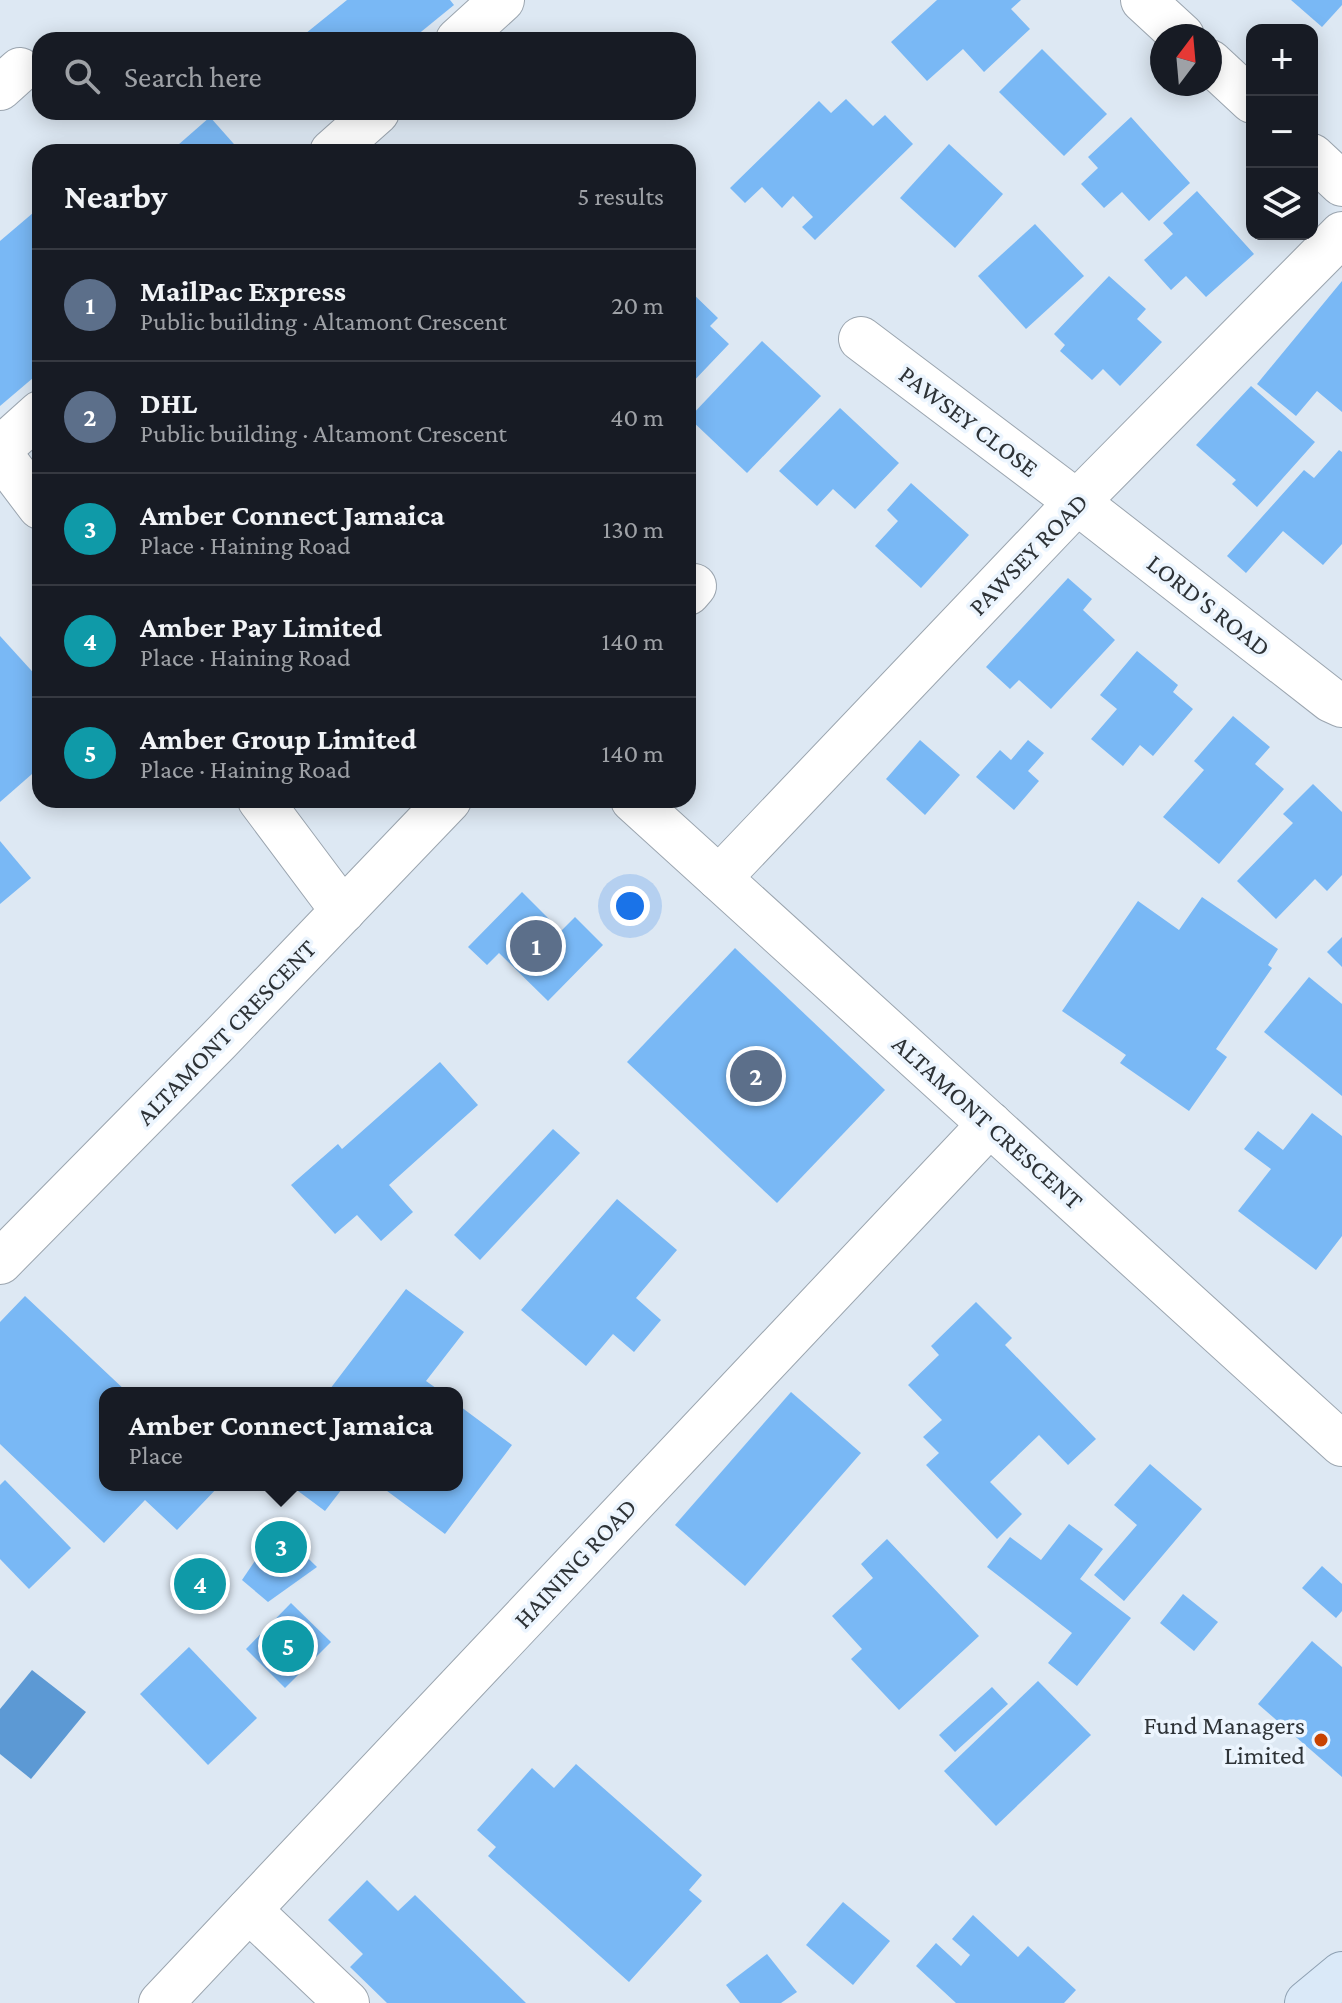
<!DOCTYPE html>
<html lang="en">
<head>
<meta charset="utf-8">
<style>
  body { margin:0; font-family:"Crimson Pro",serif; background:#20242c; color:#f1f3f6 }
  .controls { position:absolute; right:24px; top:24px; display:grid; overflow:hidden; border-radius:16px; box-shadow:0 4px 20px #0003 }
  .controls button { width:72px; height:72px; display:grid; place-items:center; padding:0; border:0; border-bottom:2px solid #363941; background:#171b24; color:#f1f3f6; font:40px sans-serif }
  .compass { position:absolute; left:1150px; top:24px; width:72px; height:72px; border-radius:50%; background:#171b24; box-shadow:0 4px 20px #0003; rotate:16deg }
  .you { position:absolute; left:630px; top:906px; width:28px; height:28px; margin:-20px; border:6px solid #fff; border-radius:50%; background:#1a73e8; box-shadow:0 0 0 12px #1a73e833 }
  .badge { display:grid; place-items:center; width:52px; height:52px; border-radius:50%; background:#d93025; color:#fff; font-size:26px; font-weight:700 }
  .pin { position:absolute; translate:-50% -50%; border:4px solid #fff; box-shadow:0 2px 8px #0006 }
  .popup { position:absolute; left:99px; top:1387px; width:364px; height:104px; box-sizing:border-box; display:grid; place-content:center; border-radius:16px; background:#171b24; filter:drop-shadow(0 2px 6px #0005); font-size:26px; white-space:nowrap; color:#9ea1a6 }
  .popup b { font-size:30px; color:#f1f3f6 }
  .popup::after { content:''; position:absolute; left:50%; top:100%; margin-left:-16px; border:16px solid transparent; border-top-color:#171b24 }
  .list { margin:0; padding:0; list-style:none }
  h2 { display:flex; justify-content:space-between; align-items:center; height:104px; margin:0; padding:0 32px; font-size:34px }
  h2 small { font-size:26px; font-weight:400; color:#9ea1a6 }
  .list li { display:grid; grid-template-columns:52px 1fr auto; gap:24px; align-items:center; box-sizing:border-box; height:112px; padding:0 32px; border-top:2px solid #363941 }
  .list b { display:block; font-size:30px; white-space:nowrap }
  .list p { margin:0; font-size:26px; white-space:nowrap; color:#9ea1a6 }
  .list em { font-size:26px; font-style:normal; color:#9ea1a6 }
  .icon { flex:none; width:44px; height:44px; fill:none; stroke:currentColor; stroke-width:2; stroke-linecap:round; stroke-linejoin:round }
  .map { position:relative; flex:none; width:1342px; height:2003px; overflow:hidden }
  .search { position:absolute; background:#171b24; box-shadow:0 4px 20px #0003; left:32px; top:32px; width:664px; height:88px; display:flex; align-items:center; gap:20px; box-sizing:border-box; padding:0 28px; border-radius:24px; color:#9ea1a6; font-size:30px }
  .panel { position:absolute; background:#171b24; box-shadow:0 4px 20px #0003; left:32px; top:144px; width:664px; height:664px; border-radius:24px }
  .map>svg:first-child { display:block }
  .water { fill:#5c99d4 }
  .building { fill:#79b8f5 }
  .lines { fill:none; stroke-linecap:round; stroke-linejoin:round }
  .minor-casing { stroke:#9ba5af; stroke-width:46 }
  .major-casing { stroke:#8ea0b2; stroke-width:46 }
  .minor { stroke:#fff; stroke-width:44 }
  .major { stroke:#dae9f8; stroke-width:44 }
  .poi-dot { fill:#c84200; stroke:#ecf5fe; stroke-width:3 }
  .labels { text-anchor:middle; stroke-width:7; stroke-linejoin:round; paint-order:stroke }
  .street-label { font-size:26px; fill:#2e3337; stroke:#ecf5fe }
  .poi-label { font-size:26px; fill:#2e3337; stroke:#ecf5fe; text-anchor:end }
</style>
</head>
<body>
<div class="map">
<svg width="1342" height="2003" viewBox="0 0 1342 2003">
  <rect width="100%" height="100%" fill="#dde8f3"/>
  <path class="water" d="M32,1670L86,1712L31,1779L0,1754V1709Z"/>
  <g class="building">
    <path d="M347,0H450L454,5L411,40H302L300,38Z"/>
    <path d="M937,0H1021L1011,9L1030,29L984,72L963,49L927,81L891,42Z"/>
    <path d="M1291,0H1342V5L1322,27Z"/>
    <path d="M1042,49L1107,114L1064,156L999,92Z"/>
    <path d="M846,99L873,126L885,115L913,144L815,240L802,227L813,217L793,196L782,208L762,187L745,203L730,188L819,101L831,113Z"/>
    <path d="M210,117L241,152H170Z"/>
    <path d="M1131,117L1190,183L1149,221L1122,192L1104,208L1081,184L1098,168L1088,157Z"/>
    <path d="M949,144L1003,194L955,248L900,198Z"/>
    <path d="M1197,191L1254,254L1206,297L1186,276L1171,290L1144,260L1173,234L1163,223Z"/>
    <path d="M40,207V372L0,406V241Z"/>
    <path d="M1035,224L1084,276L1026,329L978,276Z"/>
    <path d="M1109,276L1146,309L1137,319L1162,342L1120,386L1103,369L1092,380L1060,351L1065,345L1054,334Z"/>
    <path d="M1342,281V412L1317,391L1296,416L1257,384Z"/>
    <path d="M688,289L718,318L710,326L729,344L688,387Z"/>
    <path d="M762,341L821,396L747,473L689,418Z"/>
    <path d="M1251,386L1315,442L1257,507L1232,484L1236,480L1196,445Z"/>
    <path d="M840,408L899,463L855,509L833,489L817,506L779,471Z"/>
    <path d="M1339,450L1342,452V544L1323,565L1283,531L1246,573L1227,556L1304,470L1314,478Z"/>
    <path d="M911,483L969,535L921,588L875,546L898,521L887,510Z"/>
    <path d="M1068,578L1092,599L1083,610L1115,640L1051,709L1019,680L1010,689L986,667Z"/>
    <path d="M0,636L40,680V767L0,802Z"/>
    <path d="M1137,651L1178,685L1173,692L1193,709L1153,756L1140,745L1123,766L1091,739L1117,709L1100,695Z"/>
    <path d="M1233,716L1270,747L1255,764L1284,789L1219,864L1163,817L1204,770L1194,761Z"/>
    <path d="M920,740L960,775L925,815L886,779Z"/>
    <path d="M1028,740L1044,753L1028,771L1039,781L1014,810L976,777L1000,750L1011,760Z"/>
    <path d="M1313,784L1342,812V875L1327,891L1315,879L1276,919L1237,881L1293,823L1283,814Z"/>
    <path d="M0,841L31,878L0,904Z"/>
    <path d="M522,892L561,931L575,917L603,945L548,1001L499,953L487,965L468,947Z"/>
    <path d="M1202,897L1278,949L1268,965L1272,968L1216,1049L1227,1057L1189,1111L1120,1063L1126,1055L1062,1011L1138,901L1179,930Z"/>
    <path d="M1342,937V967L1327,952Z"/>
    <path d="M735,948L885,1090L777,1203L627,1062Z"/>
    <path d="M1309,977L1342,1004V1096L1264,1032Z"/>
    <path d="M440,1062L478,1105L389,1185L413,1212L381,1241L357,1215L335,1234L291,1185L338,1144L342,1149Z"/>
    <path d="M1312,1113L1342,1136V1236L1316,1270L1238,1211L1271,1169L1244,1149L1258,1131L1283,1150Z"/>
    <path d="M553,1129L580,1153L480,1260L454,1235Z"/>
    <path d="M617,1199L677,1250L636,1298L661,1320L634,1352L613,1334L586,1366L521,1310Z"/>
    <path d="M406,1289L464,1332L426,1381L443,1393H327Z"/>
    <path d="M25,1296L128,1393H105V1485H220L177,1530L145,1500L104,1543L0,1444V1322Z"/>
    <path d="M976,1302L1012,1338L1005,1345L1096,1439L1068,1465L1039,1435L990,1482L1022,1514L997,1539L926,1465L939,1453L923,1437L942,1420L908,1385L939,1355L931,1346Z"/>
    <path d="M791,1392L861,1453L745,1586L675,1525Z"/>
    <path d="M457,1404L512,1445L445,1534L379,1485H457Z"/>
    <path d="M1150,1464L1202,1509L1124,1601L1094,1575L1137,1525L1114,1505Z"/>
    <path d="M5,1480L71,1548L29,1589L0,1559V1485Z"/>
    <path d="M290,1485H345L325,1511Z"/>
    <path d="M1069,1524L1103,1549L1080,1579L1131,1618L1077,1686L1048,1663L1072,1633L987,1567L1010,1537L1041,1560Z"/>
    <path d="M277,1528L317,1567L268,1602L242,1580Z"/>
    <path d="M887,1539L979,1636L899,1710L851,1659L862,1649L832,1616L873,1578L861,1564Z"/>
    <path d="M199,1559L224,1582L203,1609L175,1586Z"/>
    <path d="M1322,1566L1342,1584V1611L1336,1618L1302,1588Z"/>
    <path d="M1183,1594L1218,1622L1194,1651L1160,1623Z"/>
    <path d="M291,1603L331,1642L285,1688L246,1649Z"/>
    <path d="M1312,1641L1342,1667V1777L1258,1704Z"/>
    <path d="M189,1647L257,1718L208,1765L140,1694Z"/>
    <path d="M1038,1681L1091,1735L996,1826L944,1771Z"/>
    <path d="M992,1687L1008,1704L955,1752L939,1735Z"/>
    <path d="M576,1764L702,1875L689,1890L702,1901L629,1982L488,1856L496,1847L477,1830L532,1768L554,1788Z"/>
    <path d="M367,1880L398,1911L415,1895L526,2003H387L350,1967L363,1954L328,1920Z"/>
    <path d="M843,1902L890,1941L853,1985L806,1945Z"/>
    <path d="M973,1915L1018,1957L1028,1946L1076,1990L1064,2003H956L916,1966L936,1943L961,1966L970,1955L952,1939Z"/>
    <path d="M767,1954L797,1992L781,2003H740L726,1985Z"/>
  </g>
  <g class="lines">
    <g class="minor-casing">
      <g id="minor">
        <path d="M1143,0L1182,36"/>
        <path d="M458,40L502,0"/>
        <path d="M1210,62L1252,101"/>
        <path d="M0,88L20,70"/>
        <path d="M332,152L377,112"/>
        <path d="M1312,156L1342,184"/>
        <path d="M861,339L1077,502L1331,700L1342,705"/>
        <path d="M0,449L40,413"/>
        <path d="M0,454L40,507"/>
        <path d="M688,593L694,586"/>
        <path d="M260,800L343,911"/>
        <path d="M633,800L1342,1444"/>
        <path d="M719,878L1077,502L1342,234"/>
        <path d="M0,1262L218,1041L449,800"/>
        <path d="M249,1910L347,2003"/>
        <path d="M161,2003L990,1124"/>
      </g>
    </g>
    <g class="major-casing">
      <path id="major" d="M1307,2003L1342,1974"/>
    </g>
    <use href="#minor" class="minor"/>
    <use href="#major" class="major"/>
  </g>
  <circle class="poi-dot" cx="1321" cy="1740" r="8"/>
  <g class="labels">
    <g class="street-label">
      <text transform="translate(969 421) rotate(37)" y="9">PAWSEY CLOSE</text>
      <text transform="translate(1028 554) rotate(-46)" y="9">PAWSEY ROAD</text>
      <text transform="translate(1209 605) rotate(38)" y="9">LORD'S ROAD</text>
      <text transform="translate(226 1032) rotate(-46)" y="9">ALTAMONT CRESCENT</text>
      <text transform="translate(988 1122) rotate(42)" y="9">ALTAMONT CRESCENT</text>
      <text transform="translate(575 1563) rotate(-47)" y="9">HAINING ROAD</text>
    </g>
    <g class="poi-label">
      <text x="1305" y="1734">Fund Managers<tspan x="1305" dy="30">Limited</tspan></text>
    </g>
  </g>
</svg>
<div class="controls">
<button>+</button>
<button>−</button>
<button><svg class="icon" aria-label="layers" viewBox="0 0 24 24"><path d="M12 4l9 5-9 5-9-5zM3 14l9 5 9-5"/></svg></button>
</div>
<svg class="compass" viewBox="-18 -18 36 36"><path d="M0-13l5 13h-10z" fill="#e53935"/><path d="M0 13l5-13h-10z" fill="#9ea1a6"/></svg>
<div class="you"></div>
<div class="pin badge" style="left:536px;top:946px;background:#5c6f8a">1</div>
<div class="pin badge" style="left:756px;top:1076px;background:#5c6f8a">2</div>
<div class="pin badge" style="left:281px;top:1547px;background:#0f9aa8">3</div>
<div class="popup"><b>Amber Connect Jamaica</b>Place</div>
<div class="pin badge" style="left:200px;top:1584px;background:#0f9aa8">4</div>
<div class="pin badge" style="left:288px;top:1646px;background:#0f9aa8">5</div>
<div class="search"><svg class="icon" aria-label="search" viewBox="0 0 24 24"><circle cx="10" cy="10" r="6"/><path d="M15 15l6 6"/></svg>Search here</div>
<section class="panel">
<h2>Nearby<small>5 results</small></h2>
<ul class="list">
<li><span class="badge" style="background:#5c6f8a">1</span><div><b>MailPac Express</b><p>Public building · Altamont Crescent</p></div><em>20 m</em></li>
<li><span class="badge" style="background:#5c6f8a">2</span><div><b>DHL</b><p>Public building · Altamont Crescent</p></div><em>40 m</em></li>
<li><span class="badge" style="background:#0f9aa8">3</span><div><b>Amber Connect Jamaica</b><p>Place · Haining Road</p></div><em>130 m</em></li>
<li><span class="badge" style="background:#0f9aa8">4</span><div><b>Amber Pay Limited</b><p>Place · Haining Road</p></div><em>140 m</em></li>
<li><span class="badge" style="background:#0f9aa8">5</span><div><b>Amber Group Limited</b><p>Place · Haining Road</p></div><em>140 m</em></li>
</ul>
</section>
</div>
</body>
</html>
